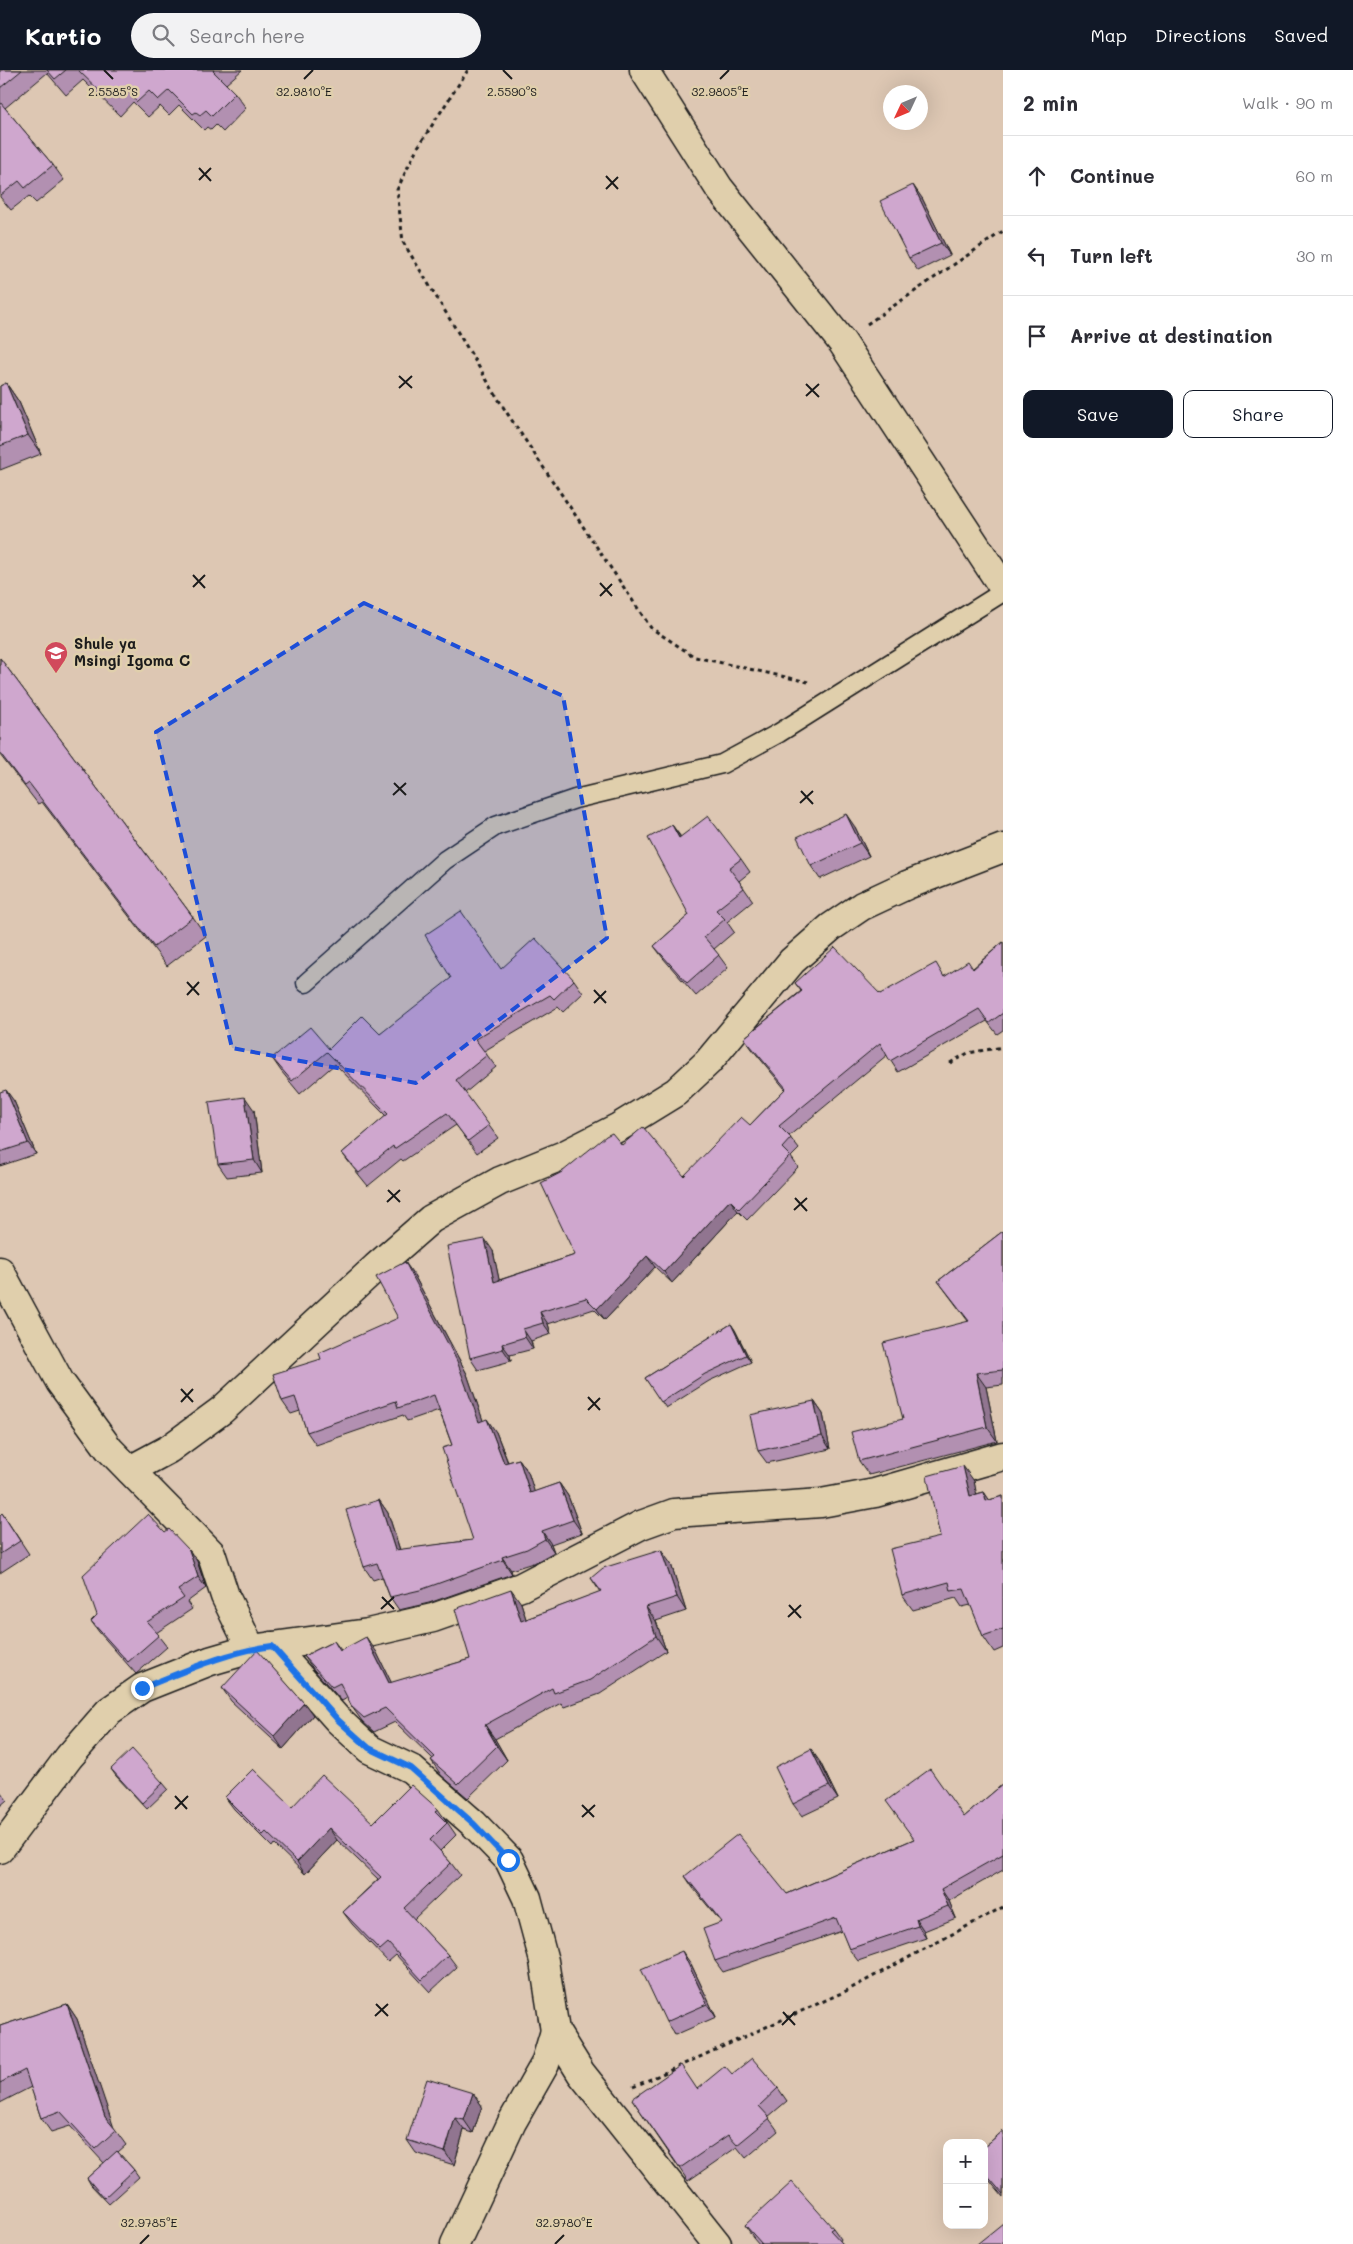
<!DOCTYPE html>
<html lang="en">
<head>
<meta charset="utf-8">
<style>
  body { margin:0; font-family:Mali,sans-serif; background:#f2f2f3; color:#2b2b33 }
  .controls { position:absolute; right:15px; bottom:15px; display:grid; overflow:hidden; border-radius:10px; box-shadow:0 5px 20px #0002 }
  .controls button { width:45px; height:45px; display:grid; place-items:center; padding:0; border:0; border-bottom:1px solid #e1e1e2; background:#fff; color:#2b2b33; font:25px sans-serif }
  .compass { position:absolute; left:883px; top:15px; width:45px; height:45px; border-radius:50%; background:#fff; box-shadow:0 5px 20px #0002; rotate:226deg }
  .stop { position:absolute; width:15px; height:15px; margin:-11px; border:4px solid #1a73e8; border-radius:50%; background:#fff }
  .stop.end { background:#1a73e8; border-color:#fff; box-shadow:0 1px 5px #0008 }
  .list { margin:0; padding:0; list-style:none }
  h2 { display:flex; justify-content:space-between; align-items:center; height:65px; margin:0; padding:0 20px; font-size:21px }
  h2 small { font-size:16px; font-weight:400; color:#7c7c81 }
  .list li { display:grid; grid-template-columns:32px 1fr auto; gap:15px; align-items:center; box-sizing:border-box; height:80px; padding:0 20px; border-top:1px solid #e1e1e2 }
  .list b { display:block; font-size:19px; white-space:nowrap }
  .list em { font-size:16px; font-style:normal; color:#7c7c81 }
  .actions { display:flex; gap:10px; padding:15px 20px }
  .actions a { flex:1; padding:11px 0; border:1px solid #111827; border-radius:10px; text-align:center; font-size:18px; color:#111827 }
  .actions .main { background:#111827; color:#fff }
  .icon { flex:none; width:28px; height:28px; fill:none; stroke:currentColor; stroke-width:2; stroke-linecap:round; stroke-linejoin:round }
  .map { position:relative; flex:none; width:1003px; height:2174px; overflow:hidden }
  header { display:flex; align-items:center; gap:30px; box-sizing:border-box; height:70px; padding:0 25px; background:#111827; color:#fff }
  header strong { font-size:24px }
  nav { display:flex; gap:28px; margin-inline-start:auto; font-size:18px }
  .search { width:350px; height:45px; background:#f2f2f3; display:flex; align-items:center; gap:12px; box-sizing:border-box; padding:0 18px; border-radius:28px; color:#7c7c81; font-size:19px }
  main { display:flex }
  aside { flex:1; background:#fff }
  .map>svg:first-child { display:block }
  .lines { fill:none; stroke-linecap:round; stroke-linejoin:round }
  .lane-casing { stroke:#1c1c1c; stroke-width:21 }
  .street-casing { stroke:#1c1c1c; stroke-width:31 }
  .path { stroke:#1c1c1c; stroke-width:3; stroke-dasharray:4 4; stroke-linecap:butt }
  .lane { stroke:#e0cfac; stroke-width:18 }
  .street { stroke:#e0cfac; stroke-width:28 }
  .wall { fill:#b290b1; stroke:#1c1c1c }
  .shaded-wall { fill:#917590; stroke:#1c1c1c }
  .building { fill:#cfa7ce; stroke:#1c1c1c }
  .route { stroke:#1a73e8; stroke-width:6 }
  .marked { fill:#1d4ed8; fill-opacity:0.2; stroke:#1d4ed8; stroke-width:4; stroke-dasharray:10 6; stroke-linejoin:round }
  .ticks { fill:none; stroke:#1c1c1c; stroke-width:2 }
  .labels { text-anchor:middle; stroke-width:5; stroke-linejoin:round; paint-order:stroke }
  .poi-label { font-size:15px; font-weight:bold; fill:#1c1c1c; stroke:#e0cfac; text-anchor:start }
  .ticks-label { font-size:12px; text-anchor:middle; fill:#1c1c1c; stroke:#e0cfac; stroke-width:5; stroke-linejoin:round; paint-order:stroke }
</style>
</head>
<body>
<header>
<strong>Kartio</strong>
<div class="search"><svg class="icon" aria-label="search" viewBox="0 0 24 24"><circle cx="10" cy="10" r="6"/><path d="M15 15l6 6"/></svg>Search here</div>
<nav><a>Map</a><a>Directions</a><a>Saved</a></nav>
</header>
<main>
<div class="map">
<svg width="1003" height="2174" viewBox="0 0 1003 2174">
  <rect width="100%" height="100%" fill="#ddc7b3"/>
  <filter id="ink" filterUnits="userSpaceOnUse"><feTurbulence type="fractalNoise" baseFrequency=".02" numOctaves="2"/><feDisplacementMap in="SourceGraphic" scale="10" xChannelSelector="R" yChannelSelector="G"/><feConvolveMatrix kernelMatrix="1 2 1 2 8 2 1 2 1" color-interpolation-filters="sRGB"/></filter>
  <g filter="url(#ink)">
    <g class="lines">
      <g class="lane-casing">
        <path id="lane" d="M306,913L445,790L496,756L575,729L722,694L779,663L1003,522"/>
      </g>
      <g class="street-casing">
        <g id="street">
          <path d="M644,0L719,118L842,272L1003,517"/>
          <path d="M0,1201L60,1312L109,1379L211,1483L225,1526L251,1579"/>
          <path d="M130,1400L169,1379L222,1340L376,1197L431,1149L500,1111L564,1085L619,1057L676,1022L708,992L792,891L831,857L862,836L907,815L1003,778"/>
          <path d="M272,1576L338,1650L369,1679L411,1699L474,1754L509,1790L527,1828L544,1891L555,1961L581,2003L717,2174"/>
          <path d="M0,1779L69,1687L109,1641L142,1618L210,1591L251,1579L368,1563L433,1548L521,1517L641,1455L674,1443L821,1433L875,1423L1003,1386"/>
          <path d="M455,2174L512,2052L545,1994L555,1961"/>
        </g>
      </g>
      <g class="path">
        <path d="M468,0L416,80L397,120L403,172L505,340L651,558L695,587L808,612"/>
        <path d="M867,254L1003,161"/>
        <path d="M950,993L968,983L1003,977"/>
        <path d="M633,2017L846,1921L1003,1837"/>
      </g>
      <use href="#lane" class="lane"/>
      <use href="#street" class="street"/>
    </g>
    <g class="wall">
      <path d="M0,0H242L226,14L235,23L246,38L223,62L216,55L211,60L207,57L204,60L179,35L169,45L160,36L148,47L133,32L120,46L83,10L66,25L47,3L5,38L53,95L64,110L36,133L29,126L11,140L0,127Z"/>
      <path d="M922,128L950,185L918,201L909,188Z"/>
      <path d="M6,313L19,332L41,384L0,400V316Z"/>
      <path d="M0,588L193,847L206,866L167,896L42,732L38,734L0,685Z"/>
      <path d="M672,755L681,767L741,789L750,802L739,811L753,831L727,852L734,862L714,879L728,898L696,926L663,888L654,876L689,845Z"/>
      <path d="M855,757L869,786L820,809L811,796Z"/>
      <path d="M1003,872V960L997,964L987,951L898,1002L887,985L789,1066L799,1079L791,1087L798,1097L747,1150L738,1141L672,1213L655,1197L605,1250L594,1239L548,1254L551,1264L531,1271L533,1279L510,1285L511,1291L478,1300L470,1288L493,1181L499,1210L575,1185L622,1075L684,1106L750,1055L785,1019L752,979L744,968L801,921L795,913L880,924L973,898Z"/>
      <path d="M501,899L574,910L583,923L563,942L558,937L484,981L496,997L465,1023L498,1068L477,1083L456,1055L403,1091L401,1089L368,1116L351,1095L342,1083L386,1046L335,994L300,1024L281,1001L272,988L329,979L380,964Z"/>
      <path d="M0,1022L14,1031L36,1084L0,1096Z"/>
      <path d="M254,1040L262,1103L227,1107L218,1094Z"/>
      <path d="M1003,1161V1315L986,1317L997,1371L869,1405L859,1391L903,1349L968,1251L938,1211Z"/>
      <path d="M414,1205L467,1304L483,1351L496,1362L508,1392L519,1389L528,1402L534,1422L559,1413L568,1426L582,1463L551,1474L554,1482L536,1492L511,1500L512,1504L429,1533L399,1540L390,1527L382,1507L373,1510L364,1497L379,1430L388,1443L400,1480L473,1470L452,1375L439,1340L407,1351L403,1345L316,1375L307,1362L300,1341L291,1344L282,1331L398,1248Z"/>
      <path d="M731,1254L735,1260L751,1292L709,1311L666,1338L645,1308Z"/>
      <path d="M814,1331L823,1344L830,1379L767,1393L758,1381Z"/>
      <path d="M974,1411L976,1424L984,1422L989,1430L1003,1426V1578L994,1582L983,1566L971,1535L962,1537L956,1528L913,1540L902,1525L940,1467Z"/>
      <path d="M2,1443L29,1484L0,1503V1445Z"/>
      <path d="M165,1462L189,1480L197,1491L206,1518L187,1532L192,1539L156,1563L167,1577L136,1604L99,1562L91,1551L97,1545Z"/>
      <path d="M671,1494L686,1541L656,1551L666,1581L600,1624L564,1637L561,1633L495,1669L507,1690L468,1728L441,1705L431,1690L433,1689L395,1652L374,1662L362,1651L352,1637L347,1628L342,1631L314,1600L304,1586L334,1571L341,1580L376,1581L391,1613L470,1589L521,1533L526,1549L600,1522L591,1508Z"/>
      <path d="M222,1618L304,1633L313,1645L283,1679L231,1631Z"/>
      <path d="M820,1692L838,1729L802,1746L793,1734Z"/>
      <path d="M111,1699L163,1713L168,1719L147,1739L116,1706Z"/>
      <path d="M1003,1714V1800L949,1831L956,1848L924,1861L926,1868L858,1891L849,1879L842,1861L723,1902L715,1891L721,1852L693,1818L685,1806L787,1824L914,1769L964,1747Z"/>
      <path d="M0,1721L7,1730L0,1736Z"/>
      <path d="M225,1727L373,1753L438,1739L456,1765L440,1781L451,1793L460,1805L414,1849L448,1885L457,1897L430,1922L396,1885L388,1892L352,1854L343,1842L378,1809L337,1770L305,1804L274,1774L272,1777L234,1739Z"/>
      <path d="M691,1894L716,1947L675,1965L666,1952Z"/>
      <path d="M67,1934L77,1949L113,2057L126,2075L118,2082L134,2100L139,2107L109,2134L91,2115L87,2108L104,2093L70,2056L51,2062L41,2048L31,2017L0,2033V1956Z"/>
      <path d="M732,2004L778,2018L787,2031L768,2047L778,2061L746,2088L737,2077L688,2111L632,2029L697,2019Z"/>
      <path d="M473,2023L482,2036L473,2063L464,2060L454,2095L416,2083L407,2070Z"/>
      <path d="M1003,2061V2127L984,2104V2077Z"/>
      <path d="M745,2155L833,2158L841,2169L840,2171L843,2174H759L753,2167Z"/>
    </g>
    <g class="shaded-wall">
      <path d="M913,115L922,128L950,185L941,173Z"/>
      <path d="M6,313L19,332L41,384L28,365Z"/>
      <path d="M846,744L855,757L869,786L860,773Z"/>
      <path d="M672,755L681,768H679Z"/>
      <path d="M6,1020L14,1031L36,1084L28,1073Z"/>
      <path d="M245,1027L254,1040L262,1103L254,1090Z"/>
      <path d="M730,1130L738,1141L672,1213L664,1202Z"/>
      <path d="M485,1169L493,1181L502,1223L494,1212Z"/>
      <path d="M647,1186L655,1197L605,1250L597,1239Z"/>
      <path d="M405,1192L414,1205L467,1304L488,1365L479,1352Z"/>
      <path d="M540,1242L548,1254L551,1264L543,1253Z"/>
      <path d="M731,1254L735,1260L751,1292L746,1285Z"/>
      <path d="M523,1259L531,1271L533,1279L525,1267Z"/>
      <path d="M502,1274L510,1285L511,1291L503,1279Z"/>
      <path d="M976,1303L986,1317L997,1371L987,1357Z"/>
      <path d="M814,1331L823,1344L830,1379L822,1366Z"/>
      <path d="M487,1349L496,1362L513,1406L504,1393Z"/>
      <path d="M519,1389L528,1402L539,1436L530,1423Z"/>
      <path d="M963,1396L974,1411L980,1441L970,1426Z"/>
      <path d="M559,1413L568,1426L582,1463L573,1450Z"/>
      <path d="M984,1422L995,1438L986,1431Z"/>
      <path d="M379,1430L388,1443L404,1493L395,1480Z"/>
      <path d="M542,1461L551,1474L554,1482L545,1469Z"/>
      <path d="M189,1480L197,1491L206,1518L198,1507Z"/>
      <path d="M661,1480L671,1494L686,1541L677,1527Z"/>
      <path d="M502,1487L511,1500L512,1504L503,1490Z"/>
      <path d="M511,1519L521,1533L531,1565L521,1551Z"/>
      <path d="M646,1537L656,1551L666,1581L656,1566Z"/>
      <path d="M366,1567L376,1581L399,1628L389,1613Z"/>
      <path d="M304,1633L313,1645L283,1679L274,1666Z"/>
      <path d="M485,1655L495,1669L507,1690L497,1676Z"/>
      <path d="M811,1679L820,1692L838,1729L829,1716Z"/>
      <path d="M329,1758L337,1770L305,1804L297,1792Z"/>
      <path d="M941,1819L949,1831L956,1848L948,1836Z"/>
      <path d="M916,1849L924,1861L926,1868L918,1856Z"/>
      <path d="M682,1881L691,1894L716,1947L707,1934Z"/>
      <path d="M67,1934L77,1949L115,2061L105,2047Z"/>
      <path d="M473,2023L482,2036L473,2063L464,2050Z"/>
      <path d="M455,2048L464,2060L454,2095L445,2082Z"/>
    </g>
    <g class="building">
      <path d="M0,0H22L0,18Z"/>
      <path d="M47,0H66L55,9Z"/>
      <path d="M78,0H214L213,1L235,23L212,46L206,40L200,45L196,42L193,44L169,20L158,30L149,21L137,32L123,17L109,30Z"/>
      <path d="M0,32L53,95L25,118L19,111L1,125L0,124Z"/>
      <path d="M913,115L941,173L909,188L880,131Z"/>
      <path d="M6,313L28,365L0,376V316Z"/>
      <path d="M0,588L193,847L154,877L29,713L25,716L0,683Z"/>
      <path d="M846,744L860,773L811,796L797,767Z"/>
      <path d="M708,746L741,789L729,798L744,818L716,840L725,849L704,867L719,885L687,913L654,876L689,845L648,768L672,755L679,768Z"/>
      <path d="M461,841L501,899L535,868L574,910L554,929L550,925L475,969L487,985L456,1010L489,1055L468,1071L447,1043L394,1079L393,1076L359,1103L342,1083L388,1044L327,982L292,1011L272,988L310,957L329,979L362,946L380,964L451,908L425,865Z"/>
      <path d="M1003,872V943L989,953L979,939L890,991L880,973L779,1056L791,1068L782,1078L790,1086L739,1139L730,1130L664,1202L647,1186L597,1239L586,1228L540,1242L543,1253L523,1259L525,1267L502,1274L503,1279L470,1288L447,1176L485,1169L494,1212L575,1185L541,1113L562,1102L606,1066L612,1063L622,1075L643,1057L684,1106L741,1047L750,1055L786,1018L744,968L802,921L795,913L835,877L880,924L936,893L944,907L968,891L973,899Z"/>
      <path d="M6,1020L28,1073L0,1082V1022Z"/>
      <path d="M245,1027L254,1090L218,1094L209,1032Z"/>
      <path d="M1003,1161V1300L976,1303L987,1357L859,1391L851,1362L903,1349L883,1273L969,1251L938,1211Z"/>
      <path d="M405,1192L457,1291L479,1352L487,1349L504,1393L519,1389L530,1423L559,1413L573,1450L542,1461L545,1469L527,1479L502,1487L503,1490L420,1520L390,1527L377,1493L364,1497L346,1440L379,1430L395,1480L473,1470L442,1378L452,1375L434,1325L398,1338L396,1331L307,1362L295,1327L282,1331L273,1304L321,1289L319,1283L398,1248L376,1207Z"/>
      <path d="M731,1254L746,1285L705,1304L661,1332L645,1308Z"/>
      <path d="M814,1331L822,1366L758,1381L750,1345Z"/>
      <path d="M963,1396L970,1426L984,1422L986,1431L1003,1426V1559L983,1566L964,1519L951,1521L949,1512L902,1525L890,1479L940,1467L927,1406Z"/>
      <path d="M2,1443L20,1471L0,1484V1445Z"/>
      <path d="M148,1444L165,1462L169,1459L189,1480L198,1507L178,1520L184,1528L147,1552L159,1565L128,1592L91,1551L97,1545L83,1505Z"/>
      <path d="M661,1480L677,1527L646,1537L656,1566L590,1610L554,1623L552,1618L485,1655L497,1676L458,1714L431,1690L435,1687L385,1638L364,1648L352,1637L340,1613L332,1617L304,1586L334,1571L340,1581L366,1567L389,1613L470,1589L455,1539L511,1519L521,1551L601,1521L591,1508L603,1498Z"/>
      <path d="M257,1580L304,1633L274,1666L222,1618Z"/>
      <path d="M132,1679L163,1713L142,1733L111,1699Z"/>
      <path d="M811,1679L829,1716L793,1734L775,1697Z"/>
      <path d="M253,1699L292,1737L322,1705L373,1753L411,1715L438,1739L435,1741L447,1753L430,1770L451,1793L404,1838L448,1885L422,1910L388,1873L380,1880L343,1842L381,1807L329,1758L297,1792L266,1762L263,1765L225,1727Z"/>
      <path d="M930,1699L964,1747L1003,1714V1784L941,1819L948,1836L916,1849L918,1856L849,1879L836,1848L715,1891L703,1859L722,1852L685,1806L738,1764L787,1824L914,1769L886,1731Z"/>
      <path d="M682,1881L707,1934L666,1952L641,1899Z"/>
      <path d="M67,1934L105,2047L116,2060L95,2079L60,2041L41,2048L25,2000L0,2013V1956Z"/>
      <path d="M752,1988L778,2018L759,2036L770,2048L737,2075L728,2065L680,2098L632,2029L681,1995L697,2019L725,1996L732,2004Z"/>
      <path d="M427,2009L473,2023L464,2050L455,2048L445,2082L407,2070Z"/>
      <path d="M1003,2061V2124L984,2102V2077Z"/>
      <path d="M117,2081L134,2100L104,2128L87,2108Z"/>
      <path d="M792,2112L833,2158L830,2160L843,2174H762L745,2155Z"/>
      <path d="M1003,2153V2174H977Z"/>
    </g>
  </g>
  <g class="lines" filter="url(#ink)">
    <path class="route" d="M142,1618C185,1601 226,1582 272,1576L338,1650L369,1678L411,1698L474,1754L508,1790"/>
  </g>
  <path class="marked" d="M364,533L563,626L607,868L416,1013L232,978L156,662Z"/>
  <path class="ticks" d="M104,0L113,9M503,0L512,9M304,9L313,0M720,9L729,0M199,98L211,111M606,106L618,119M199,110L211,98M606,119L618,107M399,306L412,318M806,314L819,327M399,318L412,306M806,326L819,314M193,505L205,518M600,513L612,526M193,517L205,505M600,526L612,514M394,713L406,725M801,721L813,734M393,725L406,713M800,733L813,721M187,912L199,925M594,920L606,933M187,925L199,912M594,933L606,921M388,1120L400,1132M795,1128L807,1141M387,1132L400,1120M794,1140L807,1128M181,1319L193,1332M588,1327L600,1340M181,1332L193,1319M588,1340L600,1328M382,1527L394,1539M789,1535L801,1548M381,1539L394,1527M788,1547L801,1535M175,1726L187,1739M582,1735L594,1747M175,1739L188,1726M582,1747L595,1735M376,1934L388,1946M783,1942L795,1955M375,1946L388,1934M782,1955L795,1942M140,2174L149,2165M555,2174L564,2165"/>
  <defs>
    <g id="school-pin" transform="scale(1.25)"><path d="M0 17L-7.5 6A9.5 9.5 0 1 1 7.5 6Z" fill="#d1495b" stroke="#e0cfac"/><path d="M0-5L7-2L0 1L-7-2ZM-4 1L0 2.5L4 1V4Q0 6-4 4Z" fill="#fff"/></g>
  </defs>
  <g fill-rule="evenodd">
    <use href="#school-pin" x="56" y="583"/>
  </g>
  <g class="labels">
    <g class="poi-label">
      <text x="74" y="579">Shule ya<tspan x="74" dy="17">Msingi Igoma C</tspan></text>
    </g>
  </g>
  <g class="ticks-label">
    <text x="304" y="26">32.9810°E</text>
    <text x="720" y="26">32.9805°E</text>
    <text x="113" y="26">2.5585°S</text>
    <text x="512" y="26">2.5590°S</text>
    <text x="149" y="2157">32.9785°E</text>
    <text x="564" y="2157">32.9780°E</text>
  </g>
</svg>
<div class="controls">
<button>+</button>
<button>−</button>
</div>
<svg class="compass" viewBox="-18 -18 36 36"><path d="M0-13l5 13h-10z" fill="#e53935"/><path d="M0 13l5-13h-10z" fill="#7c7c81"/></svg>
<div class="stop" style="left:508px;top:1790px"></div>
<div class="stop end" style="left:142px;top:1618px"></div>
</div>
<aside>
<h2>2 min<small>Walk · 90 m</small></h2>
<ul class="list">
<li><svg class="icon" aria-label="ahead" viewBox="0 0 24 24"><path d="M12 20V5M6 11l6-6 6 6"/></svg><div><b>Continue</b></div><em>60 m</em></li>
<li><svg class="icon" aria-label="left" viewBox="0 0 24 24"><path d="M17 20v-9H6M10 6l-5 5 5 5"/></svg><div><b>Turn left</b></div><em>30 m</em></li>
<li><svg class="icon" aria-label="arrive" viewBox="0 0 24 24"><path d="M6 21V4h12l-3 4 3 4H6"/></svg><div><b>Arrive at destination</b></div></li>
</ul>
<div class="actions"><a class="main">Save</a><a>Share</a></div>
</aside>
</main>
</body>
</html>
